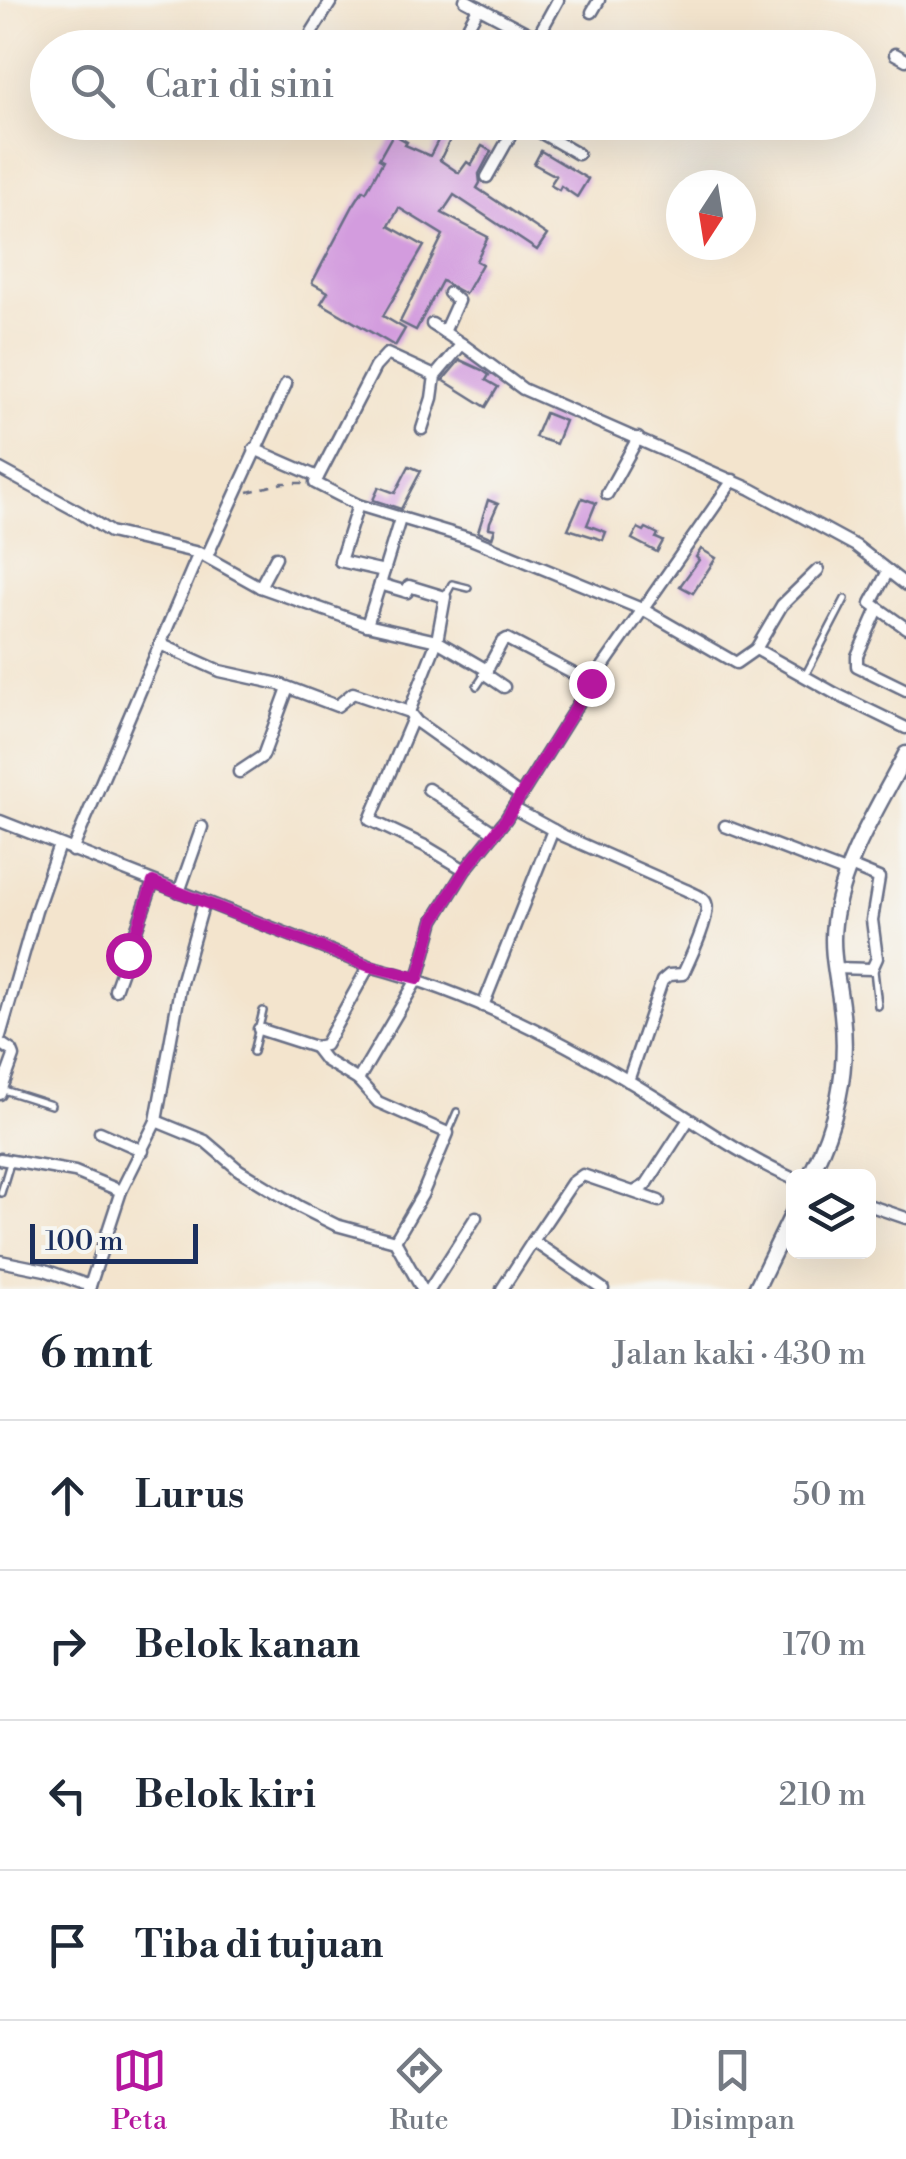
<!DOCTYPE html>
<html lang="id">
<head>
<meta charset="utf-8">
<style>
  body { margin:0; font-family:"Libre Bodoni",serif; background:#f2f2f3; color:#1f2937 }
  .controls { position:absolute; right:30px; bottom:30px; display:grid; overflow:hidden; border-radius:15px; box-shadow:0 10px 40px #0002 }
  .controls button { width:90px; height:90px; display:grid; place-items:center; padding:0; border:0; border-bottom:2px solid #e0e1e3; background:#fff; color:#1f2937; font:50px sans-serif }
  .compass { position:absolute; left:666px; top:170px; width:90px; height:90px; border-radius:50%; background:#fff; box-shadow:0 10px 40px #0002; rotate:192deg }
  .scale { position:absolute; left:30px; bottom:25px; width:168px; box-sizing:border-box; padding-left:10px; border:5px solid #1b2f5e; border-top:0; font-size:28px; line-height:35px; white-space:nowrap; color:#1b2f5e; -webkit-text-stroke:8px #f6f6f2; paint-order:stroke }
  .stop { position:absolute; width:30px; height:30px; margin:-22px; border:8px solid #b5179e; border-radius:50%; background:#fff }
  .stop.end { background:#b5179e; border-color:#fff; box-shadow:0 2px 10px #0008 }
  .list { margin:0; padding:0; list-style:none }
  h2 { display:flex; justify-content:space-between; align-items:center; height:130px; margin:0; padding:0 40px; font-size:42px }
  h2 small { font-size:32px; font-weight:400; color:#747a83 }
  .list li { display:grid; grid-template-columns:65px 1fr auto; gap:30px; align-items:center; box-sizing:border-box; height:150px; padding:0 40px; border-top:2px solid #e0e1e3 }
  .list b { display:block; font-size:38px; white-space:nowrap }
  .list em { font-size:32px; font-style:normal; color:#747a83 }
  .icon { flex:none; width:55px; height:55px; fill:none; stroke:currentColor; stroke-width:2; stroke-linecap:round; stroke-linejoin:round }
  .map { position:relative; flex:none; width:906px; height:1289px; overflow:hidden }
  .search { position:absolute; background:#fff; box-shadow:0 10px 40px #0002; left:30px; right:30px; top:30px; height:110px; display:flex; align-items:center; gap:25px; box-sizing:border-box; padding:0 35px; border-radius:55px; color:#747a83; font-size:38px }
  .sheet { height:730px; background:#fff }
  nav { display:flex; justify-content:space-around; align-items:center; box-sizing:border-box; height:140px; border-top:2px solid #e0e1e3; background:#fff; font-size:28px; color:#747a83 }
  nav a { display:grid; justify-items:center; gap:5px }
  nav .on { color:#b5179e }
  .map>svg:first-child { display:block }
  .building { fill:#d39cde }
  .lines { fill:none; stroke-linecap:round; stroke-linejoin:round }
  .service-casing { stroke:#676e85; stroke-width:10 }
  .minor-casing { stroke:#676e85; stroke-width:15 }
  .secondary-casing { stroke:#676e85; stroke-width:19 }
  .path { stroke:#676e85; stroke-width:2.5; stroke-dasharray:8 8; stroke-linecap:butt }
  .service { stroke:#fff; stroke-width:5 }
  .minor { stroke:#fff; stroke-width:10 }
  .secondary { stroke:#fff; stroke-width:14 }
  .route { stroke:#b5179e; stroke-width:12 }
</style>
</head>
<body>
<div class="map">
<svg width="906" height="1289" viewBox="0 0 906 1289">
  <rect width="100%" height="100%" fill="#f6f6f2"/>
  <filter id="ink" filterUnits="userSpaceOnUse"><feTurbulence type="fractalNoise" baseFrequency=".01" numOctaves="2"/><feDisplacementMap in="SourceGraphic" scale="20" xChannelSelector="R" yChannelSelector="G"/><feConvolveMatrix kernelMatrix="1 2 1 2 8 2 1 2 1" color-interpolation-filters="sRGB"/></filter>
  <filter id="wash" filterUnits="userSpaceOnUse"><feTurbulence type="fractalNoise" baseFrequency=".0048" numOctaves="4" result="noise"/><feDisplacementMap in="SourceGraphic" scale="40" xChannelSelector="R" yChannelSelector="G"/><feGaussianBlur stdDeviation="2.25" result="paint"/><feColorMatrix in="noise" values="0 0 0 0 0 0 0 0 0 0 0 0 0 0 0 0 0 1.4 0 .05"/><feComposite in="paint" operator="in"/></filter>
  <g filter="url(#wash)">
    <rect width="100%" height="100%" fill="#f3e4cd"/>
    <g id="blocks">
      <g class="building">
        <path d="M444,129L453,134L440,160L459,173L467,162L471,165L482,146L491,151L479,174L480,183L477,188L547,235L537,250L454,195L442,213L488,237L476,261L482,264L465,294L442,281L416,330L400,322L443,235L399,208L389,226L424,246L383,316L405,329L395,346L321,303L328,292L312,283L353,206L363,190L366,192L383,161L379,159L393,134L407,142L405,145L430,156Z"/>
        <path d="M541,151L588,179L577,197L561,186L559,190L550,185L556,176L534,164Z"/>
        <path d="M460,360L482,370L489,375L486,380L498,387L486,407L443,380Z"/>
        <path d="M545,413L565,421L556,444L535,437Z"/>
        <path d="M409,466L421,471L401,509L373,500L379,487L395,493Z"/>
        <path d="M582,498L596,503L587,525L606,532L603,540L568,529Z"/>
        <path d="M488,500L498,504L490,522L489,528L495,529L492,538L478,532Z"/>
        <path d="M638,528L644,531L646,528L658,534L656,538L663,541L657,552L632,539Z"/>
        <path d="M701,549L716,558L693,593L680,586L699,560L696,557Z"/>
      </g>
    </g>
  </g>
  <g filter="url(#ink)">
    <use href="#blocks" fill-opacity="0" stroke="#676e85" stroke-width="2.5"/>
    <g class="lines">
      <g class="service-casing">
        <g id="service">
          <path d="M445,597L452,584L468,588"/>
          <path d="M806,674L845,599"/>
          <path d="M477,686L485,674"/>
          <path d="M874,970L878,1006"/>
          <path d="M253,1052L263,1011"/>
          <path d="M4,1090L51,1105"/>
          <path d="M448,1133L457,1112"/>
          <path d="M1,1193L10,1163"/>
        </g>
      </g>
      <g class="minor-casing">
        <g id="minor">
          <path d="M465,0L537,38L558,0"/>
          <path d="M592,12L599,0"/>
          <path d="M312,32L332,0"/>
          <path d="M456,48L479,7"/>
          <path d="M895,54L906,60"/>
          <path d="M522,122L578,154"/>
          <path d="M487,177L518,122"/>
          <path d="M432,324L462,344"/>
          <path d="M444,332L458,301L449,293"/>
          <path d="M422,429L432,398L435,376"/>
          <path d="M254,449L318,477"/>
          <path d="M0,469L79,512L110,532L199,553L260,587L367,625L437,641L409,712L417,722L521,796"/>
          <path d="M607,494L638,438"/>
          <path d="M358,505L340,561L384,571"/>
          <path d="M400,519L380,584L407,592L409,586L445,597L437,641L487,670L485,674L504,687"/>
          <path d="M207,556L286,384"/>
          <path d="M888,571L871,603L906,628"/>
          <path d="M906,585L856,546L751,489L523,389L462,344L435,376L387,354L375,367L315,483L358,505L471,539L644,610L736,663L756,649L836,694L906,728"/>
          <path d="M260,587L276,557"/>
          <path d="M877,611L857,656V666L906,690"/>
          <path d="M367,625L380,584"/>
          <path d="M160,644L220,671L279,684L337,706L353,693L409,712"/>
          <path d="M756,649L782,605L818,570"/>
          <path d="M487,670L502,642L507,639L591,683"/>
          <path d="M413,718L370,820L425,846L465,870"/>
          <path d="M239,772L263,756L288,688"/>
          <path d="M428,789L495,833"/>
          <path d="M513,808L564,836L686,890C692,893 704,897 706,903C711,916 689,961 683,974L669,975L662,981L628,1081"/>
          <path d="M0,821L369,966C470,992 566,1042 655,1097C700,1125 744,1157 794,1179"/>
          <path d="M725,826L847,873"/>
          <path d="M72,851L199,553"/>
          <path d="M179,892L202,827"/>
          <path d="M834,968L872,969L877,958L872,920L879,878L850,866"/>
          <path d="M115,990L153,882"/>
          <path d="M483,1006L553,830"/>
          <path d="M259,1029L315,1047L325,1045L369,966"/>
          <path d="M0,1036L36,911L59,845"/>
          <path d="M0,1043L12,1051L14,1056L0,1094"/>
          <path d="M315,1047L325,1060L358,1080L378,1102L448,1133L422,1195L395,1241"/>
          <path d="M358,1080L418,978L434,920L465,870L506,819L588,688L733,480"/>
          <path d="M156,1121L205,1141L239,1170L300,1207L336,1225L395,1241L422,1289"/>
          <path d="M100,1132L143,1151"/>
          <path d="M0,1159L75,1172L121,1191"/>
          <path d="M634,1192L646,1185L689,1119"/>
          <path d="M868,1205L906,1218"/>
          <path d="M533,1241L572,1183L583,1175L659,1201"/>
          <path d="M0,1261L45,1270L90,1286"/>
          <path d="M89,1289L121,1191L156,1121L181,983L204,902"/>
          <path d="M430,1289L476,1217"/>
          <path d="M502,1289L533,1241L603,1289"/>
        </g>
      </g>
      <g class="secondary-casing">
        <g id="secondary">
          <path d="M810,1176C836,1124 849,1073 842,1014C839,983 830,954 834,923C841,864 879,806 906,754"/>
          <path d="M756,1289L794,1211"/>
        </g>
      </g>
      <path class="path" d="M248,492L283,483H304"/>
      <use href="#service" class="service"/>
      <use href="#minor" class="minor"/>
      <use href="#secondary" class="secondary"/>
    </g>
  </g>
  <g class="lines" filter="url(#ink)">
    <path class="route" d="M128,955L153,882L369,966L418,978L434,920L465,870L506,819L591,683"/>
  </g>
</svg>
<div class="controls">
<button><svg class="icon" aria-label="layers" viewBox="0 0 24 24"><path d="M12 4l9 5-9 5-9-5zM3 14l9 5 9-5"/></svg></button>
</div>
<svg class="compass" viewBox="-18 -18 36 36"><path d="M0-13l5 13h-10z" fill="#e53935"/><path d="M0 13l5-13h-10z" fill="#747a83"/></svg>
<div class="scale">100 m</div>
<div class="stop" style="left:128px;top:955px"></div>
<div class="stop end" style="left:591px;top:683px"></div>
<div class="search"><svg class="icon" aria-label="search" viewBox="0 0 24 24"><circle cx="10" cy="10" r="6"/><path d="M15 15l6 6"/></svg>Cari di sini</div>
</div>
<section class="sheet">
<h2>6 mnt<small>Jalan kaki · 430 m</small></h2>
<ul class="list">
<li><svg class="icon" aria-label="ahead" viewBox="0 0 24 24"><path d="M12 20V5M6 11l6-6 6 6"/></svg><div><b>Lurus</b></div><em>50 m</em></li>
<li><svg class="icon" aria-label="right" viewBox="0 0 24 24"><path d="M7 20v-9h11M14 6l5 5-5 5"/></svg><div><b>Belok kanan</b></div><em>170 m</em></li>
<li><svg class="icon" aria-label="left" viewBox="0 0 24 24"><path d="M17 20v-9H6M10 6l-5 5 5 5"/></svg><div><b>Belok kiri</b></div><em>210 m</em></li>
<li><svg class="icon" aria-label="arrive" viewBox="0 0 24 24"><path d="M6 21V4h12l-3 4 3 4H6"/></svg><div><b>Tiba di tujuan</b></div></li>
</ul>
</section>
<nav>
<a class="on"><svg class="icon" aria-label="map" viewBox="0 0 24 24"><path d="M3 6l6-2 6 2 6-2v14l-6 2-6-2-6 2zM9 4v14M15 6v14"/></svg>Peta</a>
<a><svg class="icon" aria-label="directions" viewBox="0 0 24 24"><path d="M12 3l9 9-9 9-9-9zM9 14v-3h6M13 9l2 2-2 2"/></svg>Rute</a>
<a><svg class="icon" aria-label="saved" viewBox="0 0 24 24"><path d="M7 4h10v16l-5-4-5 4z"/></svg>Disimpan</a>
</nav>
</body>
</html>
